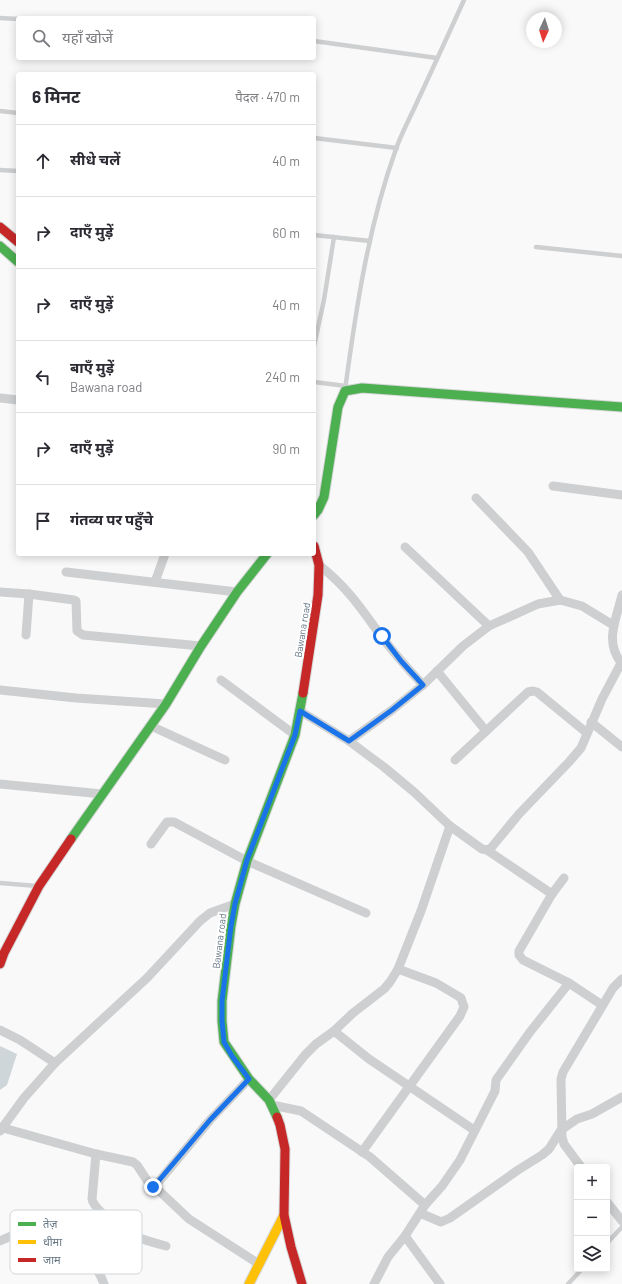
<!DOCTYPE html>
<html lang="hi">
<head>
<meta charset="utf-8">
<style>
  body { margin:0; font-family:Barlow,"Noto Sans Devanagari",sans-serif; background:#f7f7f7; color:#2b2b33 }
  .controls { position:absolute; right:12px; bottom:12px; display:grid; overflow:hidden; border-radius:4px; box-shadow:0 2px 10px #0003 }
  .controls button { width:36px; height:36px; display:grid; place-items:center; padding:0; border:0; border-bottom:1px solid #e1e1e2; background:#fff; color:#2b2b33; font:20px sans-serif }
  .compass { position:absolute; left:526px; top:12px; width:36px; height:36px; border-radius:50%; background:#fff; box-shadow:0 2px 10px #0003; rotate:184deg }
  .stop { position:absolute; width:12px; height:12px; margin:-9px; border:3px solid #1a73e8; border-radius:50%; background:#fff }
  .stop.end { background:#1a73e8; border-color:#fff; box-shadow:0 1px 4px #0008 }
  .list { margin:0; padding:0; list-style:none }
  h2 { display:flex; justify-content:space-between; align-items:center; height:52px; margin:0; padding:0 16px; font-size:17px }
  h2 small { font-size:13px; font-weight:400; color:#7c7c81 }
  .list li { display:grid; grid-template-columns:26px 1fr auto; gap:12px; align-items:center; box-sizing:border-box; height:72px; padding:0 16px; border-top:1px solid #e1e1e2 }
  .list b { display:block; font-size:15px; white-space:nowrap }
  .list p { margin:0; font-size:13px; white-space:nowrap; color:#7c7c81 }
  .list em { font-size:13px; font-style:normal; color:#7c7c81 }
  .icon { flex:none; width:22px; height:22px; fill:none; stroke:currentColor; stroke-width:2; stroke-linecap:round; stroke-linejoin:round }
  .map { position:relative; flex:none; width:622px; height:1284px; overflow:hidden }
  .search { position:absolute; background:#fff; box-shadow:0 2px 10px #0003; left:16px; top:16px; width:300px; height:44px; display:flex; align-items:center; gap:10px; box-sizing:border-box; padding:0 14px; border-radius:4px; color:#7c7c81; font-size:15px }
  .panel { position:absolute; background:#fff; box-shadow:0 2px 10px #0003; left:16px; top:72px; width:300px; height:484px; border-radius:4px }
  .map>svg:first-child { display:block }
  .water { fill:#ced6d9 }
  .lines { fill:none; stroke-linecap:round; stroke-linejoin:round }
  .fast-casing { stroke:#d5d6d7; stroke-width:11 }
  .slow-casing { stroke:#d5d6d7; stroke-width:11 }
  .jam-casing { stroke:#d5d6d7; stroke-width:11 }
  .lane { stroke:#cecfd0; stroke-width:4.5 }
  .street { stroke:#cecfd0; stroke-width:9 }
  .fast { stroke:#4caf50; stroke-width:9 }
  .slow { stroke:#ffc107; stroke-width:9 }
  .jam { stroke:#c62828; stroke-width:9 }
  .route { stroke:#1a73e8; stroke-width:5 }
  .labels { text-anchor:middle; stroke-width:4; stroke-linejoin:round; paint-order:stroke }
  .street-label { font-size:10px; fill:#657683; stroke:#fff }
  .key { fill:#fff; stroke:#d1d6da; stroke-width:1 }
  .key-label { font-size:11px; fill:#657683 }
</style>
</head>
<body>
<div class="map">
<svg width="622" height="1284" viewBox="0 0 622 1284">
  <rect width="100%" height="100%" fill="#f9f9f9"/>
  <path class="water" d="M0,1046L17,1054L7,1085L0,1090Z"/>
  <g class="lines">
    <g class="fast-casing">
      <g id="fast">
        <path d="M0,246L18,262"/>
        <path d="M314,515L318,510L324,497L338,407L345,391L362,388L622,407"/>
        <path d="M71,839L166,704L201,646L237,592L267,554"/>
        <path d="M277,1117L269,1100L249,1079L224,1042L222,1021V1001L231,926L235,904L247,861L295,735L303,693"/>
      </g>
    </g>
    <g class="slow-casing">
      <path id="slow" d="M249,1284L284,1215"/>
    </g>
    <g class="jam-casing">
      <g id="jam">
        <path d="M0,227L18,242"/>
        <path d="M303,693L318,595L319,565L314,546"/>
        <path d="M0,964L4,953L39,886L71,839"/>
        <path d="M277,1117L280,1125L285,1149L284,1215L291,1247L302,1284"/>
      </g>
    </g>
    <g class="lane">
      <path d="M0,18L18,19"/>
      <path d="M314,41L437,58"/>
      <path d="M0,111L18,113"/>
      <path d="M314,138L397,148"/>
      <path d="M0,170L18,171"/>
      <path d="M314,235L370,241"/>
      <path d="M536,247L622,256"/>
      <path d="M314,346L324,300L334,237"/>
      <path d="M314,382L346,386"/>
      <path d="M345,390C356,309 368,227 396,149C402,132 411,116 418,100C434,66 449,33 464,0"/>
      <path d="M0,883L37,886"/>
      <path d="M607,1243L622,1227"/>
      <path d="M568,1284L582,1269"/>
    </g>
    <g class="street">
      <path d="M0,398L18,400"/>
      <path d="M553,486L622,495"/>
      <path d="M476,498L528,552L560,600"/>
      <path d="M405,547L489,626"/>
      <path d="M66,572L237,592"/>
      <path d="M155,582L165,554"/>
      <path d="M0,592L29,594L26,635"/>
      <path d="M29,594L74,600L76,601L77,631L83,635L201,646"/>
      <path d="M622,595C616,620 604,642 622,664"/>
      <path d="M437,671L486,731"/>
      <path d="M221,680L295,735"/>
      <path d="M423,685L463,646L489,626L538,604L560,600L582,606L613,625"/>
      <path d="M0,690L76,698L166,704"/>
      <path d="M300,711L349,741L392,710L423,685C408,669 394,653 381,636C361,608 347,587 319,565"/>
      <path d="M591,722L622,747"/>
      <path d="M151,726L225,760"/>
      <path d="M349,741L384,767L414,792L450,826L482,849L487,850L491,848L519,814L569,762L581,748L602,699L621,663"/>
      <path d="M455,760L528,692L533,691L537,692L587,733"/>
      <path d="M0,784L102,794"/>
      <path d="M151,844L167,822H174L247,861L366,913"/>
      <path d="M487,850L552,894L519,951V955L523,960L569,983"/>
      <path d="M552,894L564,878"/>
      <path d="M0,1030L20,1040L55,1063"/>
      <path d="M334,1031L369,1059L474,1130"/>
      <path d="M269,1100L305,1055L316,1044L334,1031L353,1013L384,989L390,982L398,969L421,911L450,826"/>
      <path d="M272,1105L301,1111L370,1157L425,1205"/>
      <path d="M0,1127L96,1154L133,1162L137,1165L150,1185L153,1187L156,1185L210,1120L249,1079"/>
      <path d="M0,1131L24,1098L55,1063L147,978L200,921L210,913L235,904"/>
      <path d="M362,1152L460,1016L464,1007L461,998L458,996L436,983L398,969"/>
      <path d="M96,1154L92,1199C93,1205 98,1209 103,1214C123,1234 139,1239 166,1246"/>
      <path d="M581,1167L564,1144L562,1137L561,1079L563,1072L613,988L622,979"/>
      <path d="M154,1186L189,1219L259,1264"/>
      <path d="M607,1202L622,1221"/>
      <path d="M420,1213L441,1222L450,1218L518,1170L542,1155L549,1149L561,1130L577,1119L592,1114L622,1097"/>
      <path d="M405,1236L425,1205L442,1186L460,1160L495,1091L496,1080L530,1032L569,983L602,1005"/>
      <path d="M0,1241L45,1221C65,1237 96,1259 104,1284"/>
      <path d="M374,1284L388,1257L405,1236L440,1284"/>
    </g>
    <use href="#fast" class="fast"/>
    <use href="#slow" class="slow"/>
    <use href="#jam" class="jam"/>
  </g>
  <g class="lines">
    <path class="route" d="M153,1187L156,1184L210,1120L249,1079L232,1056L224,1042L222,1021V1001L231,926L235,904L247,860L295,735L300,711L349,741L392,710L423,685L401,661L382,636"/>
  </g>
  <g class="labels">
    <g class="street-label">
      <text transform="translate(302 630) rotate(-81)" y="4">Bawana road</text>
      <text transform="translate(219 941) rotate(-83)" y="4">Bawana road</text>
    </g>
  </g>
  <rect x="10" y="1210" width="132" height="64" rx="6" class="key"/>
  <rect x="18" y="1222" width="18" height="4" fill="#4caf50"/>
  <rect x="18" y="1240" width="18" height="4" fill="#ffc107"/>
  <rect x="18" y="1258" width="18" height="4" fill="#c62828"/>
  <g class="key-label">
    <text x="43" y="1228">तेज़</text>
    <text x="43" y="1246">धीमा</text>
    <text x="43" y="1264">जाम</text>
  </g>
</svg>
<div class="controls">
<button>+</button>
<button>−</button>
<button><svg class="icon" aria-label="layers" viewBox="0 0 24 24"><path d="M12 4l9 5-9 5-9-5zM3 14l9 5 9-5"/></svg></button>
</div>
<svg class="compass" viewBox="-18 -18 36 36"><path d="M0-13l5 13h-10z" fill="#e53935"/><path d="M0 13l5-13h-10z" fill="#7c7c81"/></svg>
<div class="stop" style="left:382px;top:636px"></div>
<div class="stop end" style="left:153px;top:1187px"></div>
<div class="search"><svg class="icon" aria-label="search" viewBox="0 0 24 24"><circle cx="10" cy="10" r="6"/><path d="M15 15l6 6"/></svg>यहाँ खोजें</div>
<section class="panel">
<h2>6 मिनट<small>पैदल · 470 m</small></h2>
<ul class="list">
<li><svg class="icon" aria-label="ahead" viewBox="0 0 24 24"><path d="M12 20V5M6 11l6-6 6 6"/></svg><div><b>सीधे चलें</b></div><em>40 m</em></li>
<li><svg class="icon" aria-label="right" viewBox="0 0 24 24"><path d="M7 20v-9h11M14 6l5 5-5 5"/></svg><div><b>दाएँ मुड़ें</b></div><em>60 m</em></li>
<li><svg class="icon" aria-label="right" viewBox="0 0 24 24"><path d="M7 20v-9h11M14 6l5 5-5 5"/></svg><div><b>दाएँ मुड़ें</b></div><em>40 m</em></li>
<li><svg class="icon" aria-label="left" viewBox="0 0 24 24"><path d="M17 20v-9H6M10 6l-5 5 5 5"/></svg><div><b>बाएँ मुड़ें</b><p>Bawana road</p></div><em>240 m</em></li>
<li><svg class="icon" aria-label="right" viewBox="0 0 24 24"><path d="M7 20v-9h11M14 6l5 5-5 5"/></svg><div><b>दाएँ मुड़ें</b></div><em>90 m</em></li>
<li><svg class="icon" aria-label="arrive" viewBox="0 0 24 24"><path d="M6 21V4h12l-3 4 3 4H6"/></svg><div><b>गंतव्य पर पहुँचे</b></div></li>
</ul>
</section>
</div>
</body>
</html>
